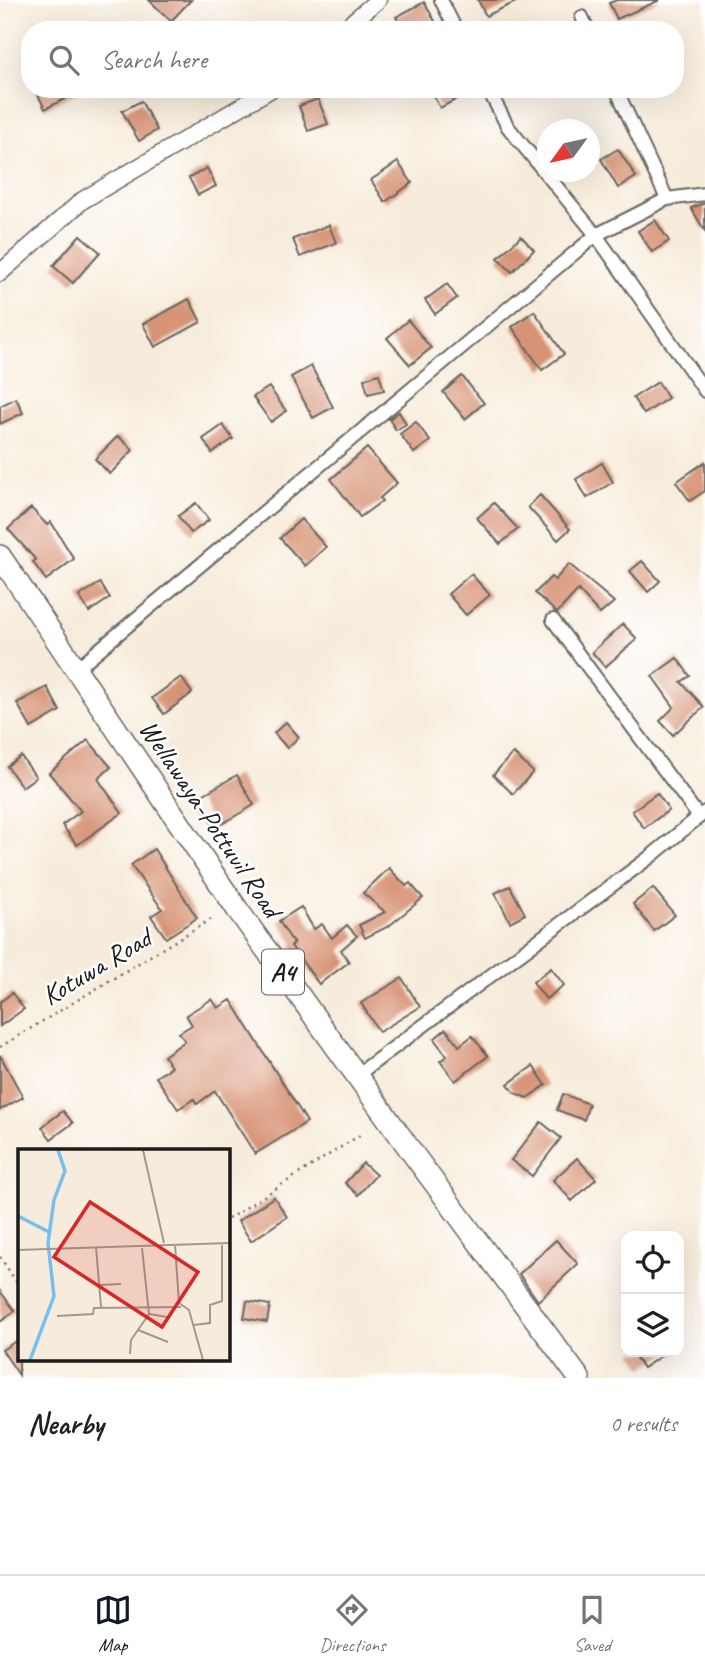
<!DOCTYPE html>
<html lang="en">
<head>
<meta charset="utf-8">
<style>
  body { margin:0; font-family:Caveat,sans-serif; background:#f6f6f6; color:#202124 }
  .controls { position:absolute; right:21px; bottom:21px; display:grid; overflow:hidden; border-radius:14px; box-shadow:0 7px 28px #0002 }
  .controls button { width:63px; height:63px; display:grid; place-items:center; padding:0; border:0; border-bottom:2px solid #e0e0e0; background:#fff; color:#202124; font:35px sans-serif }
  .compass { position:absolute; left:537px; top:119px; width:63px; height:63px; border-radius:50%; background:#fff; box-shadow:0 7px 28px #0002; rotate:237deg }
  .list { margin:0; padding:0; list-style:none }
  h2 { display:flex; justify-content:space-between; align-items:center; height:91px; margin:0; padding:0 28px; font-size:30px }
  h2 small { font-size:23px; font-weight:400; color:#757577 }
  .icon { flex:none; width:38px; height:38px; fill:none; stroke:currentColor; stroke-width:2; stroke-linecap:round; stroke-linejoin:round }
  .map { position:relative; flex:none; width:705px; height:1378px; overflow:hidden }
  .search { position:absolute; background:#fff; box-shadow:0 7px 28px #0002; left:21px; right:21px; top:21px; height:77px; display:flex; align-items:center; gap:18px; box-sizing:border-box; padding:0 24px; border-radius:28px; color:#757577; font-size:26px }
  .sheet { height:196px; background:#fff }
  nav { display:flex; justify-content:space-around; align-items:center; box-sizing:border-box; height:98px; border-top:2px solid #e0e0e0; background:#fff; font-size:19px; color:#757577 }
  nav a { display:grid; justify-items:center; gap:4px }
  nav .on { color:#111827 }
  .map>svg:first-child { display:block }
  .building { fill:#d79374 }
  .lines { fill:none; stroke-linecap:round; stroke-linejoin:round }
  .minor-casing { stroke:#69655f; stroke-width:16 }
  .tertiary-casing { stroke:#69655f; stroke-width:19 }
  .trunk-casing { stroke:#69655f; stroke-width:24 }
  .path { stroke:#69655f; stroke-width:2.5; stroke-dasharray:2 5; stroke-linecap:butt }
  .minor { stroke:#fff; stroke-width:12 }
  .tertiary { stroke:#fff; stroke-width:16 }
  .trunk { stroke:#fff; stroke-width:21 }
  .labels { text-anchor:middle; stroke-width:5; stroke-linejoin:round; paint-order:stroke }
  .shield { fill:#fff; stroke:#606060; stroke-width:2 }
  .shield-label { font-size:26px; font-weight:bold; fill:#1c1c1c }
  .street-label { font-size:28px; fill:#1c1c1c; stroke:#fff }
  .inset-river { fill:none; stroke:#76bfee; stroke-width:3.5 }
  .inset-road { fill:none; stroke:#9f998f; stroke-width:2 }
  .view { fill:#d62828; fill-opacity:0.15; stroke:#d62828; stroke-width:3.5 }
  .inset-edge { fill:none; stroke:#1c1c1c; stroke-width:3.5 }
</style>
</head>
<body>
<div class="map">
<svg width="705" height="1378" viewBox="0 0 705 1378">
  <rect width="100%" height="100%" fill="#fff"/>
  <filter id="ink" filterUnits="userSpaceOnUse"><feTurbulence type="fractalNoise" baseFrequency=".0143" numOctaves="2"/><feDisplacementMap in="SourceGraphic" scale="14" xChannelSelector="R" yChannelSelector="G"/><feConvolveMatrix kernelMatrix="1 2 1 2 8 2 1 2 1" color-interpolation-filters="sRGB"/></filter>
  <filter id="wash" filterUnits="userSpaceOnUse"><feTurbulence type="fractalNoise" baseFrequency=".00686" numOctaves="4" result="noise"/><feDisplacementMap in="SourceGraphic" scale="28" xChannelSelector="R" yChannelSelector="G"/><feGaussianBlur stdDeviation="1.57" result="paint"/><feColorMatrix in="noise" values="0 0 0 0 0 0 0 0 0 0 0 0 0 0 0 0 0 1.4 0 .05"/><feComposite in="paint" operator="in"/></filter>
  <g filter="url(#wash)">
    <rect width="100%" height="100%" fill="#f7ecdb"/>
    <g id="blocks">
      <g class="building">
        <path d="M149,0H191L171,21Z"/>
        <path d="M478,0H520L486,16Z"/>
        <path d="M617,0H660L617,19L609,3Z"/>
        <path d="M424,2L440,30H403L396,17Z"/>
        <path d="M35,89H85L45,109Z"/>
        <path d="M443,89H476L440,108L433,95Z"/>
        <path d="M318,99L328,124L308,131L299,106Z"/>
        <path d="M141,101L157,130L139,141L122,111Z"/>
        <path d="M618,149L636,177L618,188L601,159Z"/>
        <path d="M398,162L412,183L385,202L371,180Z"/>
        <path d="M207,168L216,186L198,195L189,178Z"/>
        <path d="M705,203V231L691,208Z"/>
        <path d="M655,220L669,241L652,252L638,231Z"/>
        <path d="M329,225L336,243L300,257L293,239Z"/>
        <path d="M80,235L100,252L73,283L53,266Z"/>
        <path d="M521,236L534,250L512,272L498,258Z"/>
        <path d="M447,284L457,298L435,314L425,300Z"/>
        <path d="M189,299L201,322L155,347L143,324Z"/>
        <path d="M534,311L564,354L542,370L512,327Z"/>
        <path d="M408,320L431,348L410,365L387,338Z"/>
        <path d="M311,366L333,407L313,418L291,377Z"/>
        <path d="M379,374L384,390L368,394L364,379Z"/>
        <path d="M462,376L484,403L465,419L443,392Z"/>
        <path d="M658,382L668,398L644,414L633,398Z"/>
        <path d="M269,387L286,411L271,422L253,397Z"/>
        <path d="M16,398L23,413L0,424V406Z"/>
        <path d="M399,412L406,424L396,430L389,419Z"/>
        <path d="M416,422L430,441L414,453L400,434Z"/>
        <path d="M223,425L233,439L212,453L203,439Z"/>
        <path d="M118,436L133,450L110,474L95,459Z"/>
        <path d="M367,448L397,483L380,498L382,501L360,517L331,479Z"/>
        <path d="M705,462V491L690,501L676,482Z"/>
        <path d="M602,463L613,482L587,498L576,479Z"/>
        <path d="M540,495L570,529L558,540L528,507Z"/>
        <path d="M196,503L209,520L191,533L178,516Z"/>
        <path d="M494,503L518,529L500,544L477,518Z"/>
        <path d="M31,508L47,525L51,522L74,559L46,580L33,562L36,560L8,529Z"/>
        <path d="M301,519L326,547L305,566L280,538Z"/>
        <path d="M642,561L660,581L648,592L630,571Z"/>
        <path d="M569,564L614,602L600,614L578,590L557,613L535,593L551,577L555,580Z"/>
        <path d="M471,574L490,595L466,615L448,594Z"/>
        <path d="M100,583L110,598L89,612L79,596Z"/>
        <path d="M623,624L637,639L605,667L592,652Z"/>
        <path d="M677,658L690,676L681,682L704,707L673,735L660,721L674,707L652,676Z"/>
        <path d="M181,677L192,693L164,714L152,698Z"/>
        <path d="M47,687L60,711L31,728L17,703Z"/>
        <path d="M286,722L299,737L287,748L274,733Z"/>
        <path d="M88,740L111,767L98,779L122,813L77,845L62,825L81,811L49,773Z"/>
        <path d="M513,753L533,772L513,794L493,775Z"/>
        <path d="M21,756L36,777L22,787L7,766Z"/>
        <path d="M237,775L254,805L215,828L197,798Z"/>
        <path d="M657,793L669,810L644,828L632,811Z"/>
        <path d="M154,849L197,918L166,938L151,916L162,909L131,865Z"/>
        <path d="M389,868L406,886L410,883L423,898L389,926L365,938L359,925L385,912L363,893Z"/>
        <path d="M510,886L525,914L510,922L495,893Z"/>
        <path d="M653,888L675,915L654,931L633,904Z"/>
        <path d="M301,907L314,929L322,924L332,938L347,925L357,936L341,950L349,962L319,984L291,946L294,944L279,921Z"/>
        <path d="M551,968L564,985L546,999L533,982Z"/>
        <path d="M402,978L420,1007L379,1032L361,1003Z"/>
        <path d="M12,993L24,1009L0,1026V1002Z"/>
        <path d="M212,999L218,1008L231,1000L307,1122L255,1154L215,1091L197,1104L194,1099L178,1109L156,1077L171,1067L164,1056L185,1041L179,1033L192,1025L186,1015Z"/>
        <path d="M446,1029L459,1046L472,1036L488,1056L455,1081L440,1061L447,1056L434,1039Z"/>
        <path d="M0,1055L23,1097L0,1110Z"/>
        <path d="M533,1066L546,1085L527,1098L515,1093L508,1084Z"/>
        <path d="M563,1094L589,1104L584,1120L557,1110Z"/>
        <path d="M63,1111L73,1123L51,1139L42,1127Z"/>
        <path d="M541,1122L561,1138L532,1176L511,1160Z"/>
        <path d="M577,1158L596,1179L572,1201L553,1180Z"/>
        <path d="M363,1163L376,1175L358,1195L345,1183Z"/>
        <path d="M274,1197L287,1217L251,1241L238,1221Z"/>
        <path d="M556,1240L578,1264L538,1301L519,1274Z"/>
        <path d="M0,1291L15,1311L0,1322Z"/>
        <path d="M247,1301L270,1305L267,1322L244,1318Z"/>
        <path d="M19,1339V1375L2,1350Z"/>
        <path d="M632,1352H667L643,1368Z"/>
      </g>
    </g>
  </g>
  <g filter="url(#ink)">
    <use href="#blocks" fill-opacity="0" stroke="#69655f" stroke-width="2"/>
    <g class="lines">
      <g class="minor-casing">
        <g id="minor">
          <path d="M441,0L456,30"/>
          <path d="M582,17L588,30"/>
          <path d="M488,89L508,127L596,235L705,391"/>
          <path d="M667,199L705,194"/>
          <path d="M553,620L699,817"/>
          <path d="M77,668L596,235L667,199L616,89"/>
          <path d="M357,1075L650,857L705,812"/>
        </g>
      </g>
      <g class="tertiary-casing">
        <g id="tertiary">
          <path d="M343,30L378,0"/>
          <path d="M0,273L83,200L271,89"/>
        </g>
      </g>
      <g class="trunk-casing">
        <path id="trunk" d="M0,556L237,909L416,1158L579,1378"/>
      </g>
      <g class="path">
        <path d="M0,1047L213,918"/>
        <path d="M228,1219L360,1135"/>
        <path d="M0,1257L19,1286"/>
      </g>
      <use href="#minor" class="minor"/>
      <use href="#tertiary" class="tertiary"/>
      <use href="#trunk" class="trunk"/>
    </g>
  </g>
  <g class="labels">
    <rect class="shield" x="262" y="949.5" width="42" height="45" rx="5"/>
    <g class="shield-label">
      <text x="283" y="981">A4</text>
    </g>
    <g class="street-label">
      <text transform="translate(211 818) rotate(56)" y="10">Wellawaya-Pottuvil Road</text>
      <text transform="translate(96 966) rotate(-31)" y="10">Kotuwa Road</text>
    </g>
  </g>
  <g transform="translate(18 1149)">
    <rect width="212" height="212" fill="#f7ecdb"/>
    <path class="inset-river" d="M0,67L31,83M12,211L36,147L30,94L36,51L47,22L40,1"/>
    <path class="inset-road" d="M125,1L146,94M157,96L161,154L171,161L185,211M78,98L83,158M124,99L131,165L149,168M0,101L212,94M81,136L103,135M39,167L75,165L76,159L163,158M176,176L192,174V156L204,152V96M120,181L150,193M112,205L113,191L131,165"/>
    <path class="view" d="M72,53L180,123L144,178L36,108Z"/>
    <rect width="212" height="212" class="inset-edge"/>
  </g>
</svg>
<div class="controls">
<button><svg class="icon" aria-label="locate" viewBox="0 0 24 24"><circle cx="12" cy="12" r="6"/><path d="M12 2v4M12 18v4M2 12h4M18 12h4"/></svg></button>
<button><svg class="icon" aria-label="layers" viewBox="0 0 24 24"><path d="M12 4l9 5-9 5-9-5zM3 14l9 5 9-5"/></svg></button>
</div>
<svg class="compass" viewBox="-18 -18 36 36"><path d="M0-13l5 13h-10z" fill="#e53935"/><path d="M0 13l5-13h-10z" fill="#757577"/></svg>
<div class="search"><svg class="icon" aria-label="search" viewBox="0 0 24 24"><circle cx="10" cy="10" r="6"/><path d="M15 15l6 6"/></svg>Search here</div>
</div>
<section class="sheet">
<h2>Nearby<small>0 results</small></h2>
<ul class="list">
</ul>
</section>
<nav>
<a class="on"><svg class="icon" aria-label="map" viewBox="0 0 24 24"><path d="M3 6l6-2 6 2 6-2v14l-6 2-6-2-6 2zM9 4v14M15 6v14"/></svg>Map</a>
<a><svg class="icon" aria-label="directions" viewBox="0 0 24 24"><path d="M12 3l9 9-9 9-9-9zM9 14v-3h6M13 9l2 2-2 2"/></svg>Directions</a>
<a><svg class="icon" aria-label="saved" viewBox="0 0 24 24"><path d="M7 4h10v16l-5-4-5 4z"/></svg>Saved</a>
</nav>
</body>
</html>
